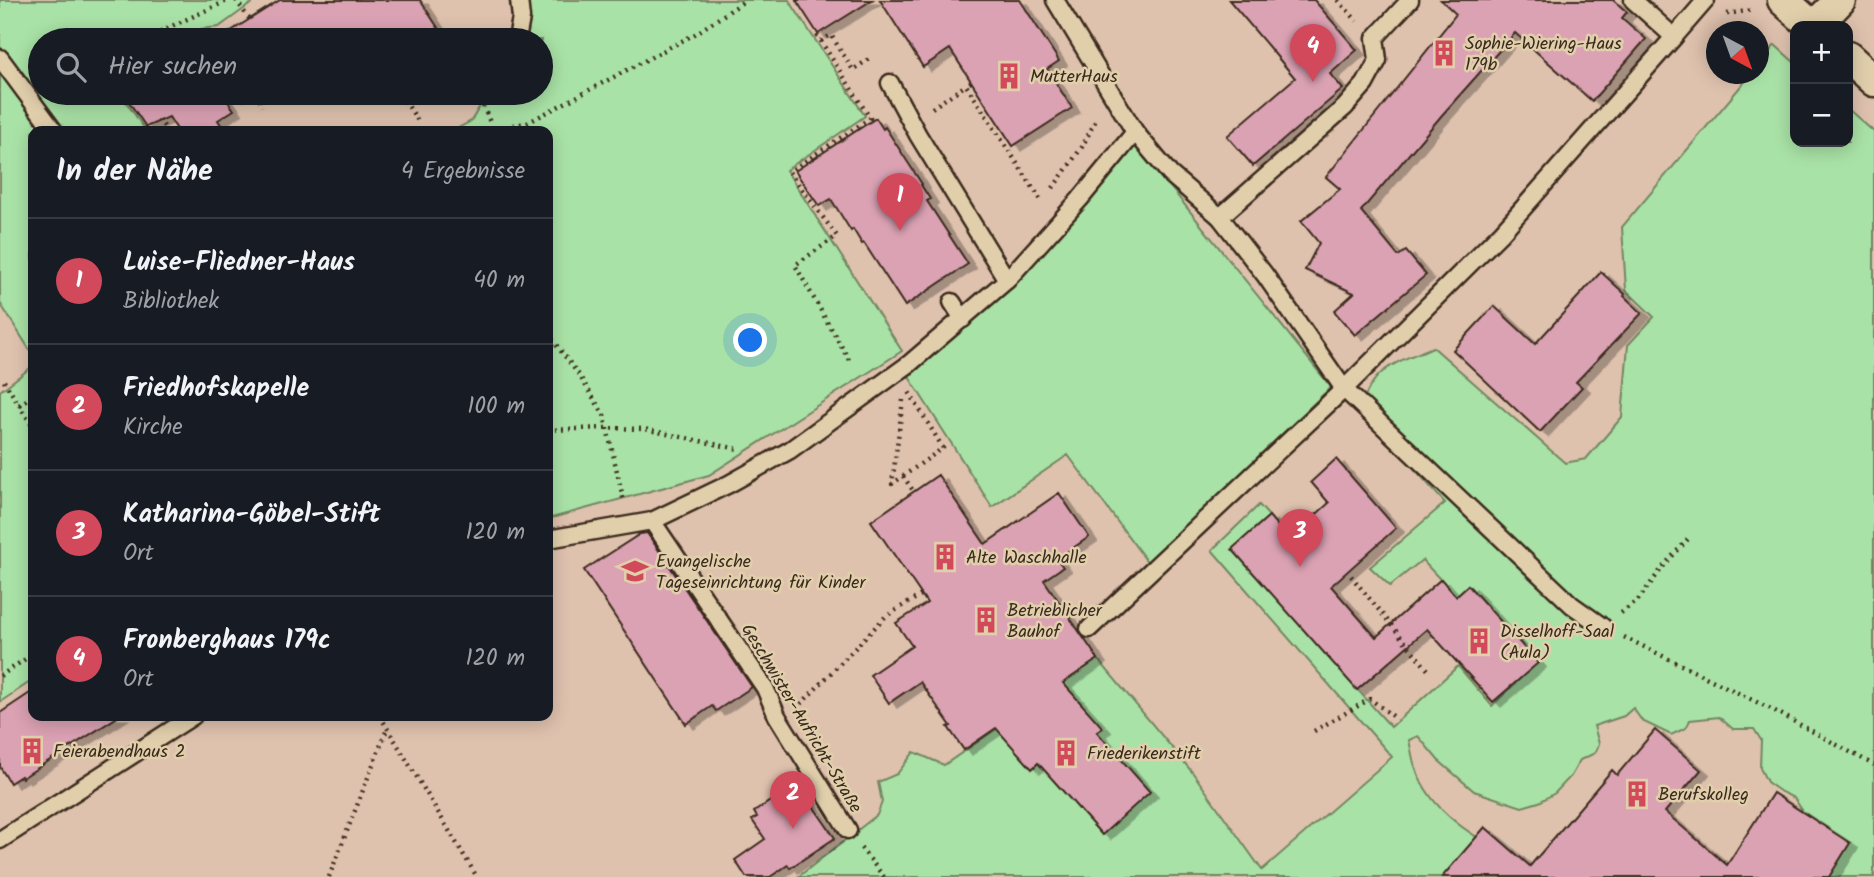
<!DOCTYPE html>
<html lang="de">
<head>
<meta charset="utf-8">
<style>
  body { margin:0; font-family:Kalam,sans-serif; background:#242831; color:#f1f3f6 }
  .controls { position:absolute; right:21px; top:21px; display:grid; overflow:hidden; border-radius:14px; box-shadow:0 4px 18px #0003 }
  .controls button { width:63px; height:63px; display:grid; place-items:center; padding:0; border:0; border-bottom:2px solid #363941; background:#171b24; color:#f1f3f6; font:35px sans-serif }
  .compass { position:absolute; left:1706px; top:21px; width:63px; height:63px; border-radius:50%; background:#171b24; box-shadow:0 4px 18px #0003; rotate:139deg }
  .you { position:absolute; left:751px; top:341px; width:24px; height:24px; margin:-18px; border:5px solid #fff; border-radius:50%; background:#1a73e8; box-shadow:0 0 0 10px #1a73e833 }
  .badge { display:grid; place-items:center; width:46px; height:46px; border-radius:50%; background:#d1495b; color:#fff; font-size:23px; font-weight:700 }
  .pin { position:absolute; translate:-50% -58px; filter:drop-shadow(0 2px 4px #0008) }
  .pin::after { content:''; position:absolute; top:37px; width:24px; height:21px; background:inherit; clip-path:polygon(0 0,100% 0,50% 100%) }
  .list { margin:0; padding:0; list-style:none }
  h2 { display:flex; justify-content:space-between; align-items:center; height:91px; margin:0; padding:0 28px; font-size:30px }
  h2 small { font-size:23px; font-weight:400; color:#9ea1a6 }
  .list li { display:grid; grid-template-columns:46px 1fr auto; gap:21px; align-items:center; box-sizing:border-box; height:126px; padding:0 28px; border-top:2px solid #363941 }
  .list b { display:block; font-size:26px; white-space:nowrap }
  .list p { margin:0; font-size:23px; white-space:nowrap; color:#9ea1a6 }
  .list em { font-size:23px; font-style:normal; color:#9ea1a6 }
  .icon { flex:none; width:38px; height:38px; fill:none; stroke:currentColor; stroke-width:2; stroke-linecap:round; stroke-linejoin:round }
  .map { position:relative; flex:none; width:1874px; height:877px; overflow:hidden }
  .search { position:absolute; background:#171b24; box-shadow:0 4px 18px #0003; left:28px; top:28px; width:525px; height:77px; display:flex; align-items:center; gap:18px; box-sizing:border-box; padding:0 24px; border-radius:38px; color:#9ea1a6; font-size:26px }
  .panel { position:absolute; background:#171b24; box-shadow:0 4px 18px #0003; left:28px; top:126px; width:525px; height:595px; border-radius:14px }
  .map>svg:first-child { display:block }
  .green { fill:#a9e2a6; stroke:#728662; stroke-width:2 }
  .building { fill:#dba2b4; stroke:#3b2a1e; stroke-width:2; filter:url(#shadow) }
  .lines { fill:none; stroke-linecap:round; stroke-linejoin:round }
  .lane-casing { stroke:#3b2a1e; stroke-width:21 }
  .street-casing { stroke:#3b2a1e; stroke-width:35 }
  .path { stroke:#3b2a1e; stroke-width:4.5; stroke-dasharray:2 5; stroke-linecap:butt }
  .lane { stroke:#e1cfac; stroke-width:16 }
  .street { stroke:#e1cfac; stroke-width:30 }
  .labels { text-anchor:middle; stroke-width:5; stroke-linejoin:round; paint-order:stroke }
  .poi-label { font-size:18px; fill:#3b2a1e; stroke:#e1cfac; text-anchor:start }
  .street-label { font-size:18px; fill:#3b2a1e; stroke:#e1cfac }
</style>
</head>
<body>
<div class="map">
<svg width="1874" height="877" viewBox="0 0 1874 877">
  <defs>
    <filter id="shadow"><feDropShadow dx="8" dy="4.5" stdDeviation="0" flood-color="#0004"/></filter>
  </defs>
  <rect width="100%" height="100%" fill="#dfc2ae"/>
  <filter id="ink" filterUnits="userSpaceOnUse"><feTurbulence type="fractalNoise" baseFrequency=".0143" numOctaves="2"/><feDisplacementMap in="SourceGraphic" scale="14" xChannelSelector="R" yChannelSelector="G"/><feConvolveMatrix kernelMatrix="1 2 1 2 8 2 1 2 1" color-interpolation-filters="sRGB"/></filter>
  <g filter="url(#ink)">
    <g class="green">
      <path d="M0,0H256L219,27L201,29L184,40H40V93H120L146,131H33V355L0,303Z"/>
      <path d="M522,0H789L865,116L786,170L902,351L709,475L548,519V131H453L471,121L488,93H541V40H507L511,22Z"/>
      <path d="M1775,45L1795,63V142H1848V109L1874,132V877H1778L1802,810L1794,798L1781,792L1767,782L1760,768L1761,740L1754,729H1733L1719,717L1690,720L1686,728L1671,735L1642,721L1633,708L1624,716L1594,726L1599,744L1595,753L1580,760L1571,776L1555,793L1539,802L1522,807L1474,791L1438,760L1418,736L1409,740C1411,748 1412,758 1415,766C1431,819 1491,846 1535,870L1652,819L1726,877H798L877,815L882,802L878,782L897,774L914,752L944,765L1098,659L1193,773L1262,870L1392,757L1212,550L1259,505L1269,516L1232,549L1391,727L1458,666L1492,706L1532,667L1533,657L1468,585L1456,596L1422,560L1390,586L1370,567L1445,503L1361,409C1372,367 1396,363 1433,347L1565,463L1586,459L1622,417L1628,345L1654,317L1626,290L1622,227L1751,74H1758L1759,64Z"/>
      <path d="M1135,143L1331,387L1148,563L1068,455L992,507L909,377L1013,284Z"/>
      <path d="M33,366V680L0,702V391Z"/>
    </g>
    <g class="building">
      <path d="M280,0H420L446,40H324L319,33L308,40H217Z"/>
      <path d="M796,0H872L818,34Z"/>
      <path d="M880,0H1020L1059,61L1047,69L1072,108L1013,146L950,49L923,67Z"/>
      <path d="M1229,0H1314L1357,50L1330,74L1343,89L1253,166L1227,136L1295,78Z"/>
      <path d="M1441,0H1613L1627,12L1622,18L1646,39L1592,101L1515,33L1442,115L1361,211L1398,256L1406,251L1426,275L1355,335L1334,311L1354,293L1305,270L1319,243L1301,221L1340,189L1326,177L1456,14Z"/>
      <path d="M123,93H222L234,110L218,120L225,131H178L169,117L146,127Z"/>
      <path d="M876,118L883,129L885,127L922,184L921,185L930,199L927,201L968,264L905,306L864,243L862,244L853,229L851,231L831,199L819,206L795,171Z"/>
      <path d="M1601,272L1625,294L1624,296L1642,313L1576,382L1582,387L1540,432L1453,350L1494,306L1535,344Z"/>
      <path d="M1336,459L1396,528L1331,586L1376,637L1441,579L1456,596L1468,585L1538,663L1493,702L1427,629L1357,690L1232,549L1269,516L1289,539L1329,503L1311,482Z"/>
      <path d="M938,475L985,544L1059,493L1089,537L1057,559L1063,567L1044,580L1098,659L1063,683L1103,728L1097,732L1150,792L1102,835L1038,763L1032,769L996,728L964,750L948,727L951,726L920,682L889,703L870,675L912,646L896,623L927,603L871,521Z"/>
      <path d="M647,533L752,687L716,711L712,706L686,724L584,570L640,534Z"/>
      <path d="M33,691V716H119L22,778L21,776L10,783L0,767V713Z"/>
      <path d="M1655,730L1701,770L1665,812L1727,865L1773,793L1850,843L1829,877H1442L1485,827L1530,866L1612,770L1617,775Z"/>
      <path d="M797,783L835,838L790,868L788,865L770,877H746L735,860L765,839L752,820L757,817L754,812Z"/>
    </g>
    <g class="lines">
      <g class="lane-casing">
        <g id="lane">
          <path d="M1674,37L1706,0"/>
          <path d="M517,40L521,18L519,0"/>
          <path d="M0,58L54,131"/>
          <path d="M890,83L918,135L1007,280"/>
          <path d="M1135,132L1170,174L1220,217L1265,275L1344,389L1502,232L1674,37L1633,0"/>
          <path d="M1220,217L1345,107L1365,84L1378,60L1375,38L1410,0"/>
          <path d="M952,302L963,319"/>
          <path d="M652,521L765,688L777,716L848,830"/>
          <path d="M548,539L652,521L729,484L790,450L909,364L1007,280L1080,199L1135,132L1055,0"/>
          <path d="M1089,629L1344,389L1572,605L1603,627"/>
          <path d="M0,840L193,716"/>
        </g>
      </g>
      <g class="street-casing">
        <g id="street">
          <path d="M1783,0L1812,26"/>
          <path d="M1815,26L1840,0"/>
          <path d="M1848,57L1874,81"/>
        </g>
      </g>
      <g class="path">
        <path d="M236,0L250,20"/>
        <path d="M1338,0L1357,21"/>
        <path d="M1727,14L1753,10"/>
        <path d="M817,35L870,118L789,172L837,236L795,265L849,360"/>
        <path d="M141,40L229,0"/>
        <path d="M821,41L831,35L853,70L872,57"/>
        <path d="M971,82L966,85L1043,203"/>
        <path d="M259,93L261,107"/>
        <path d="M478,93L491,125"/>
        <path d="M401,95L420,124"/>
        <path d="M242,100L253,93"/>
        <path d="M932,108L966,85"/>
        <path d="M159,119L167,131"/>
        <path d="M476,131L479,125"/>
        <path d="M513,131L512,125L527,123L695,34L746,0"/>
        <path d="M1053,188L1082,147L1097,118"/>
        <path d="M548,334L579,375L604,415L624,502"/>
        <path d="M548,351L554,342"/>
        <path d="M4,381L33,427"/>
        <path d="M903,400L892,484L943,448L909,392"/>
        <path d="M19,405L33,396"/>
        <path d="M548,430L606,428L644,429L738,449"/>
        <path d="M903,476L914,492"/>
        <path d="M1351,576L1429,671"/>
        <path d="M1621,613L1639,599L1666,563L1691,536"/>
        <path d="M1624,637L1773,710L1874,765"/>
        <path d="M0,676L33,654"/>
        <path d="M801,704L886,616L921,595"/>
        <path d="M380,716L477,877"/>
        <path d="M1314,731L1370,699L1397,719"/>
        <path d="M861,848L884,877"/>
        <path d="M329,877L387,729"/>
      </g>
      <use href="#lane" class="lane"/>
      <use href="#street" class="street"/>
    </g>
  </g>
  <defs>
    <g id="building-bare" transform="scale(2.1)"><path d="M-4-6H4V6H1V3H-1V6H-4ZM-2.5-4.3h1.7v1.8h-1.7ZM.8-4.3h1.7v1.8H.8ZM-2.5-1h1.7V.8h-1.7ZM.8-1h1.7V.8H.8Z" fill="#d1495b" stroke="#e1cfac" stroke-width="2.5" paint-order="stroke"/></g>
    <g id="school-bare" transform="scale(2.1)"><path d="M0-5L7-2L0 1L-7-2ZM-4 1L0 2.5L4 1V4Q0 6-4 4Z" fill="#d1495b" stroke="#e1cfac" stroke-width="2.5" paint-order="stroke"/></g>
  </defs>
  <g fill-rule="evenodd">
    <use href="#building-bare" x="1444" y="53"/>
    <use href="#building-bare" x="1009" y="76"/>
    <use href="#building-bare" x="945" y="557"/>
    <use href="#school-bare" x="635" y="571"/>
    <use href="#building-bare" x="986" y="620"/>
    <use href="#building-bare" x="1479" y="641"/>
    <use href="#building-bare" x="32" y="751"/>
    <use href="#building-bare" x="1066" y="753"/>
    <use href="#building-bare" x="1637" y="794"/>
  </g>
  <g class="labels">
    <g class="poi-label">
      <text x="1465" y="49">Sophie-Wiering-Haus<tspan x="1465" dy="21">179b</tspan></text>
      <text x="1030" y="82">MutterHaus</text>
      <text x="966" y="563">Alte Waschhalle</text>
      <text x="656" y="567">Evangelische<tspan x="656" dy="21">Tageseinrichtung für Kinder</tspan></text>
      <text x="1007" y="616">Betrieblicher<tspan x="1007" dy="21">Bauhof</tspan></text>
      <text x="1500" y="637">Disselhoff-Saal<tspan x="1500" dy="21">(Aula)</tspan></text>
      <text x="53" y="757">Feierabendhaus 2</text>
      <text x="1087" y="759">Friederikenstift</text>
      <text x="1658" y="800">Berufskolleg</text>
    </g>
    <g class="street-label">
      <text transform="translate(802 718) rotate(59)" y="6">Geschwister-Aufricht-Straße</text>
    </g>
  </g>
</svg>
<div class="controls">
<button>+</button>
<button>−</button>
</div>
<svg class="compass" viewBox="-18 -18 36 36"><path d="M0-13l5 13h-10z" fill="#e53935"/><path d="M0 13l5-13h-10z" fill="#9ea1a6"/></svg>
<div class="you"></div>
<div class="pin badge" style="left:900px;top:231px">1</div>
<div class="pin badge" style="left:793px;top:829px">2</div>
<div class="pin badge" style="left:1300px;top:567px">3</div>
<div class="pin badge" style="left:1313px;top:82px">4</div>
<div class="search"><svg class="icon" aria-label="search" viewBox="0 0 24 24"><circle cx="10" cy="10" r="6"/><path d="M15 15l6 6"/></svg>Hier suchen</div>
<section class="panel">
<h2>In der Nähe<small>4 Ergebnisse</small></h2>
<ul class="list">
<li><span class="badge">1</span><div><b>Luise-Fliedner-Haus</b><p>Bibliothek</p></div><em>40 m</em></li>
<li><span class="badge">2</span><div><b>Friedhofskapelle</b><p>Kirche</p></div><em>100 m</em></li>
<li><span class="badge">3</span><div><b>Katharina-Göbel-Stift</b><p>Ort</p></div><em>120 m</em></li>
<li><span class="badge">4</span><div><b>Fronberghaus 179c</b><p>Ort</p></div><em>120 m</em></li>
</ul>
</section>
</div>
</body>
</html>
